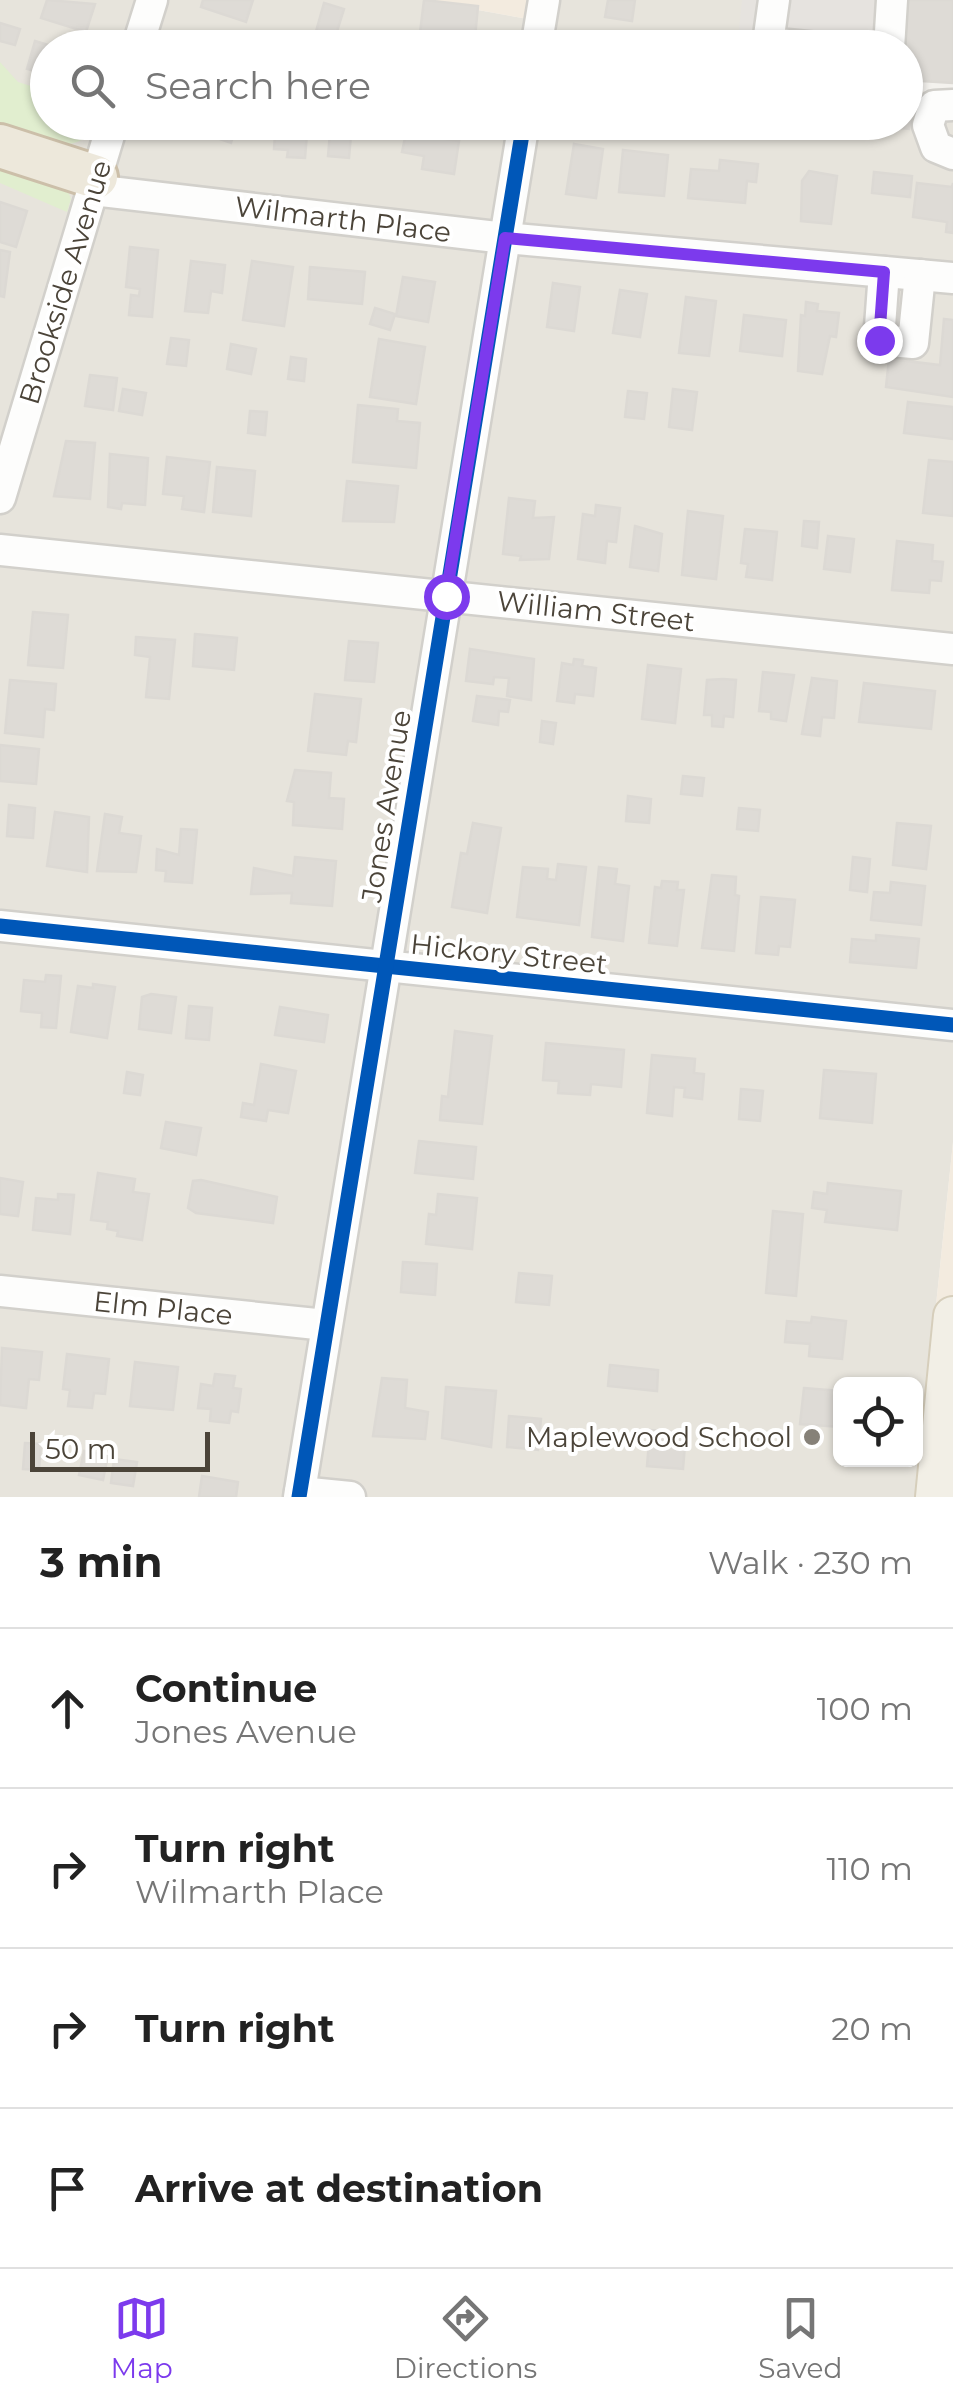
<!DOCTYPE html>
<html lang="en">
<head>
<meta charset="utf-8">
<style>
  body { margin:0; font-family:Montserrat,sans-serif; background:#f2f2f2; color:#222 }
  .controls { position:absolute; right:30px; bottom:30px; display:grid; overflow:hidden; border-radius:15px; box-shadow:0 2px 8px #0004 }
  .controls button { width:90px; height:90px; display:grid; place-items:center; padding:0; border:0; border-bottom:2px solid #e0e0e0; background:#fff; color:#222; font:50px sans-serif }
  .scale { position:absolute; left:30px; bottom:25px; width:180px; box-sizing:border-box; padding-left:10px; border:5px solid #4b4439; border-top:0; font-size:28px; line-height:35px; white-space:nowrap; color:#4b4439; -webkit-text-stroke:8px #fff; paint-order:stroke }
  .stop { position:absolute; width:30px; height:30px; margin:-22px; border:8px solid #7c3aed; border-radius:50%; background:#fff }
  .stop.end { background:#7c3aed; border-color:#fff; box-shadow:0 2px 10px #0008 }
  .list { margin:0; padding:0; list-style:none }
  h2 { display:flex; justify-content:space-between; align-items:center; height:130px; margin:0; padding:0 40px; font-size:42px }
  h2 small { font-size:32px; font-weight:400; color:#767676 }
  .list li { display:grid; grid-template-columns:65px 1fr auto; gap:30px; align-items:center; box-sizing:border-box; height:160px; padding:0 40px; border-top:2px solid #e0e0e0 }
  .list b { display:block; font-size:38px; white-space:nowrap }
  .list p { margin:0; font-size:32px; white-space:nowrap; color:#767676 }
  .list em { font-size:32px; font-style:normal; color:#767676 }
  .icon { flex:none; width:55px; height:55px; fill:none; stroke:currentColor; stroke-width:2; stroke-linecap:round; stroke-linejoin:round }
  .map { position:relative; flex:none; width:953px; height:1497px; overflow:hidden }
  .search { position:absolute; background:#fff; box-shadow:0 2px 8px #0004; left:30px; right:30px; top:30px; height:110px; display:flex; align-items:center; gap:25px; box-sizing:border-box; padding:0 35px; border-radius:55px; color:#767676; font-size:38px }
  .sheet { height:770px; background:#fff }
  nav { display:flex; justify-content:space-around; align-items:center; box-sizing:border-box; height:140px; border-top:2px solid #e0e0e0; background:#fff; font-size:28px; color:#767676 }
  nav a { display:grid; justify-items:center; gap:5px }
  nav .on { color:#7c3aed }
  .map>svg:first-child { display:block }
  .residential { fill:#e7e4dc; fill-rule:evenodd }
  .commercial { fill:#f3ebdf }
  .green { fill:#e1eecf }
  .parking { fill:#e6e3df }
  .building { fill:#dedbd6; stroke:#dcd9d4; stroke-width:2.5 }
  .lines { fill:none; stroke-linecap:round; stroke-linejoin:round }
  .minor-casing { stroke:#d2d0cb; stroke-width:35 }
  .major-casing { stroke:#d6cebb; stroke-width:42 }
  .highway-casing { stroke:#ccbfa9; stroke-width:48 }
  .minor { stroke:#fdfdfc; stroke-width:30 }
  .major { stroke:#f2efe6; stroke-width:38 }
  .highway { stroke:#ede8db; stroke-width:42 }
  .cycleway-casing { stroke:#fff; stroke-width:21 }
  .cycleway { stroke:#0057b8; stroke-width:15 }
  .route { stroke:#7c3aed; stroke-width:12 }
  .poi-dot { fill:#868178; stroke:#fff; stroke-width:4 }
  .labels { text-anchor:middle; stroke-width:8; stroke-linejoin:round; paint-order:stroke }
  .street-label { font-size:28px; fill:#4b4439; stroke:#fff }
  .poi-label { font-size:28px; fill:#4b4439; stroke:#fff; text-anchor:end }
</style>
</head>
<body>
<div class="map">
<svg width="953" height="1497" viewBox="0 0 953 1497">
  <rect width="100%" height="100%" fill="#f4f2ee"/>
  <path class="residential" d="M0,0H422L556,24L560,0H743L738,47L48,48V122H906V90L953,94V1142L916,1497H0ZM840,1384H916V1460H840Z"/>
  <g class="commercial">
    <path d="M422,0H560L556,24Z"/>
    <path d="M953,1142V1497H916Z"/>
  </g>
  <g class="green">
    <path d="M0,62L18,82L47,91L48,122L97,123C78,162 30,138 0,125Z"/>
    <path d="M0,164L66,186L71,199L67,212L0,183Z"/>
  </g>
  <path class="parking" d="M742,0H903L901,47L737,48Z"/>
  <g class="building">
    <path d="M47,0L95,4L86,32L41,18Z"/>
    <path d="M203,0H253L246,22L201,7Z"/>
    <path d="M424,0L478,6L474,48H431L432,35L420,33Z"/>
    <path d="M608,0H635L632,21L605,17Z"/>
    <path d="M904,0H953V83L906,80Z"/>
    <path d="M324,3L344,9L334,41L315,35Z"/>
    <path d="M0,23L20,29L15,45L0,41Z"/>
    <path d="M35,41L58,48H48V75L27,69Z"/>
    <path d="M906,100L913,101L909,129L870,125L906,122Z"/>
    <path d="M171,122H237L231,143Z"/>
    <path d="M276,122H308L305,158L287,157L288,150L274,149Z"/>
    <path d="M330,133L351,135L349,158L328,156Z"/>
    <path d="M406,133L459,141L454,174L422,169L424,156L402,152Z"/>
    <path d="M574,144L603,149L596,198L566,194Z"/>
    <path d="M623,150L668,155L664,196L619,192Z"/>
    <path d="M720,160L758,164L756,182L747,181L745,203L688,198L691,169L719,171Z"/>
    <path d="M809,171L837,176L831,224L801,221L802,181Z"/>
    <path d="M874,172L912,176L910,197L872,193Z"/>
    <path d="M917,183L952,187L953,183V233L946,232L947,222L913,217Z"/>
    <path d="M0,202L27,211L16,247L0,242Z"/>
    <path d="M130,247L158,250L152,317L129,315L131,295L139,296L140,289L126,287Z"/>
    <path d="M0,250L10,252L4,297L0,296Z"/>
    <path d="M191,261L225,265L222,293L211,291L208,313L185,311Z"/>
    <path d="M252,261L293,267L284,326L243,320Z"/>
    <path d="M310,267L365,272L362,304L308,299Z"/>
    <path d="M403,277L435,282L428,322L396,316Z"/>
    <path d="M553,283L580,287L574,331L547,327Z"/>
    <path d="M620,290L647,294L640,337L613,333Z"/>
    <path d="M686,297L716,301L709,356L679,353Z"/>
    <path d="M806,302L818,304L817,311L839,313L836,337L830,336L822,374L798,371L801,315L805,316Z"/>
    <path d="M375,308L395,314L390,330L370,324Z"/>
    <path d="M744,315L786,320L782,356L740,351Z"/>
    <path d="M944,319L953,320V397L886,387L889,359L940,365Z"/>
    <path d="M171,338L189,340L186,366L167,364Z"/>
    <path d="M379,339L425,347L416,404L370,397Z"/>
    <path d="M231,344L256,349L251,374L227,369Z"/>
    <path d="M291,357L306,359L304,381L288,379Z"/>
    <path d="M90,375L117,378L113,410L85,406Z"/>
    <path d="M123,389L146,393L142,415L119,411Z"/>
    <path d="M673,389L697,392L692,430L669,427Z"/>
    <path d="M628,391L647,393L644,419L625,417Z"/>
    <path d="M908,402L953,407V439L904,433Z"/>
    <path d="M358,405L398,409L397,421L420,423L416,468L353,462Z"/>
    <path d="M250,411L267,412L265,435L248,433Z"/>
    <path d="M66,441L95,443L90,499L54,496Z"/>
    <path d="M110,454L148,458L145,505L122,503L121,509L108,507Z"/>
    <path d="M167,457L210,462L204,512L182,509L184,496L163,494Z"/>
    <path d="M929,460L953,462V516L923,513Z"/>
    <path d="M217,467L255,471L251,516L213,512Z"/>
    <path d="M347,481L398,486L394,522L343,521Z"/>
    <path d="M509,498L535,501L533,518L554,517L549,559L520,560L521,556L503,554Z"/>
    <path d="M596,505L620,508L616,542L607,541L605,563L578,559L583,514L595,516Z"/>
    <path d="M688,511L723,516L716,579L682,575Z"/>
    <path d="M804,521L819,522L817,548L802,546Z"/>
    <path d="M635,526L662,534L658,571L630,567Z"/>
    <path d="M745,529L777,532L772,580L746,577L748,564L741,563Z"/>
    <path d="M828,536L854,539L850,572L824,569Z"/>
    <path d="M897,541L933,545L932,561L943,562L941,581L930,580L929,593L892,590Z"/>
    <path d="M33,612L68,615L63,668L28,665Z"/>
    <path d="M195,634L237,638L234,670L193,666Z"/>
    <path d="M136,637L175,640L169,699L146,697L150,657L135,655Z"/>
    <path d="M349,641L378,643L374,682L345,680Z"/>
    <path d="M470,649L534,659L531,700L507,696L509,678L494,677L493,684L466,681Z"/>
    <path d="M574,659L583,660L582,666L596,668L593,696L575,694L574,703L557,701L562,663L573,665Z"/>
    <path d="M648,665L681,669L675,723L642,719Z"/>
    <path d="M763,672L794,675L786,721L771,719V712L759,711Z"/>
    <path d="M812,678L837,681L834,718L822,717L820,736L802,734Z"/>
    <path d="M723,679L736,680L733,717L724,716L723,727L712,726V715H704L707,680Z"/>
    <path d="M10,680L56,684L54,710L45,709L43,737L5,733Z"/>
    <path d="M864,683L935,691L931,729L859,722Z"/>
    <path d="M315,694L361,699L356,742L348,741L346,755L308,751Z"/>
    <path d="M477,696L510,700L508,712L499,711L498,725L473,721Z"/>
    <path d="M542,721L556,723L553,744L540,742Z"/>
    <path d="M0,745L39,749L36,784L0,781Z"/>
    <path d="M295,770L331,773L329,798L344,799L342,829L293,825L294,802L287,801Z"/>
    <path d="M683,776L704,778L702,796L681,794Z"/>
    <path d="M628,796L651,799L649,823L626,821Z"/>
    <path d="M9,805L35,808L33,838L7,836Z"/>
    <path d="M739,808L760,810L758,831L737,829Z"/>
    <path d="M55,812L89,817L87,872L47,866Z"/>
    <path d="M105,814L122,817L119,833L141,836L136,872L97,871Z"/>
    <path d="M473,823L501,828L487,913L452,907L461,853L467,854Z"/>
    <path d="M897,823L931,826L926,869L893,865Z"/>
    <path d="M181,829L197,830L192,883L165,881L166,871L156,870L157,849L179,855Z"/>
    <path d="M295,857L336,861L332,906L291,903L292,893L251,894L254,868L293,876Z"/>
    <path d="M853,857L870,859L867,892L850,890Z"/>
    <path d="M558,864L586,867L579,925L517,917L523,867L548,869L547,879L556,880Z"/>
    <path d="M599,867L617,869L615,884L629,886L623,941L592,937Z"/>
    <path d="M712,875L736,877L735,895L739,896L734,951L702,948Z"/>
    <path d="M662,881L678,882L677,890H684L677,946L649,943L655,887L661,888Z"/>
    <path d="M891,882L925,886L921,925L871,920L874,892L890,893Z"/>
    <path d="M761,897L795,900L790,947L779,946L778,955L756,953Z"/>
    <path d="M876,935L919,939L916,968L850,962L852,939L876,941Z"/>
    <path d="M46,975L61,976L56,1028L41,1027L42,1013L21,1011L24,980L45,982Z"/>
    <path d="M93,984L115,987L107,1038L71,1032L78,986L93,988Z"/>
    <path d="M151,994L176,997L171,1033L139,1029L142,997Z"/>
    <path d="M189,1006L212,1008L209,1040L186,1038Z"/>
    <path d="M280,1007L328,1015L324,1042L275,1035Z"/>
    <path d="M455,1031L492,1036L482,1124L440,1120L442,1096L448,1097Z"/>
    <path d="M546,1043L624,1050L621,1087L591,1084L590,1095L558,1093L559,1081L543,1080Z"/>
    <path d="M652,1055L695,1059L694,1073L704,1074L702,1099L684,1097L685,1088L674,1087L672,1116L647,1113Z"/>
    <path d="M261,1064L296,1071L288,1113L268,1110L266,1121L241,1117L243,1103L254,1105Z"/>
    <path d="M824,1070L876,1074L872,1123L820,1118Z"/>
    <path d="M127,1072L143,1075L140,1095L124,1093Z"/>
    <path d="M741,1089L763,1091L760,1121L739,1119Z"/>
    <path d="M166,1122L201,1128L196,1155L161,1148Z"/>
    <path d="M419,1141L476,1147L473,1179L415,1173Z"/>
    <path d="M98,1173L135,1179L133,1192L149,1194L142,1240L117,1236L118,1231L107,1229L108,1222L91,1220Z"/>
    <path d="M0,1178L23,1182L18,1216L0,1214Z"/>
    <path d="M201,1180L277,1197L273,1223L196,1213L188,1208L193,1181Z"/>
    <path d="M828,1183L901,1191L897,1230L825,1222L827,1210L812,1208L814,1192L827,1194Z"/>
    <path d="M58,1194L74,1195L70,1234L33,1230L36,1198L58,1200Z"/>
    <path d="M438,1194L477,1198L472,1249L426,1244L429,1214L436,1215Z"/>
    <path d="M773,1211L803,1214L796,1296L766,1293Z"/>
    <path d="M403,1262L437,1264L435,1295L401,1292Z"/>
    <path d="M519,1273L552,1276L549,1305L516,1302Z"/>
    <path d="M812,1317L846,1321L842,1359L809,1356L810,1344L785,1342L787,1321L811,1323Z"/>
    <path d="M2,1348L42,1352L39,1380L29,1379L26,1408L0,1405Z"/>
    <path d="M67,1354L109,1359L105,1394L94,1393L92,1408L68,1406L70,1390L63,1389Z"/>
    <path d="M135,1362L178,1367L173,1410L130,1406Z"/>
    <path d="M610,1365L658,1370L657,1391L608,1386Z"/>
    <path d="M215,1374L235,1376L233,1388L241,1389L238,1412L231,1411L229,1423L210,1421L211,1409L198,1408L201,1384L213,1386Z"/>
    <path d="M382,1378L407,1380L405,1408L428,1412L425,1439L373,1436Z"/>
    <path d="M446,1387L496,1391L491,1447L442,1438Z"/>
    <path d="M804,1388L840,1391V1427L800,1424Z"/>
    <path d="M509,1416L541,1419L538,1450L507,1447Z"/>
    <path d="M650,1430L686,1433L683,1469L647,1466Z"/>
    <path d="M25,1443L41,1444L39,1470L23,1469Z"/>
    <path d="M84,1451L108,1455L103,1480L79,1475Z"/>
    <path d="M114,1459L137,1462L133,1486L111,1483Z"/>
    <path d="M202,1476L238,1482L236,1497H199Z"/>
  </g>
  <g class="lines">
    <g class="minor-casing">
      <g id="minor">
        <path d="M774,0L768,43L817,48"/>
        <path d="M137,48L152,0"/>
        <path d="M536,48L544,0"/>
        <path d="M889,48L892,0"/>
        <path d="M953,105L934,106L928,125L936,147L953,154"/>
        <path d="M93,190L505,238L953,278"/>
        <path d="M884,272L879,340L913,343L920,275"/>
        <path d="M0,498L113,122"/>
        <path d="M0,550L953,649"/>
        <path d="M0,926L953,1025"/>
        <path d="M0,1291L326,1325"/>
        <path d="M300,1492L350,1497"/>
        <path d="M299,1497L524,122"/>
      </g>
    </g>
    <g class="major-casing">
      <path id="major" d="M935,1497L953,1316"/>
    </g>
    <g class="highway-casing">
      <path id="highway" d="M0,146L96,177"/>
    </g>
    <use href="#minor" class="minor"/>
    <use href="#major" class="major"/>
    <use href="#highway" class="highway"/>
    <g class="cycleway-casing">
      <g id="cycleway">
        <path d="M0,926L953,1025"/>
        <path d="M299,1497L524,122"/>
      </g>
    </g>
    <use href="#cycleway" class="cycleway"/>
  </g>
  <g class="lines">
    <path class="route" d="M446,596L505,238L884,272L879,340"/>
  </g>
  <circle class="poi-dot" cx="812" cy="1437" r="10"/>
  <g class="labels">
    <g class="street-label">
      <text transform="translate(343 219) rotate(7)" y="10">Wilmarth Place</text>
      <text transform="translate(65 282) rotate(-73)" y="10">Brookside Avenue</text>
      <text transform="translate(596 611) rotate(6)" y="10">William Street</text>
      <text transform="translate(386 806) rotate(-81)" y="10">Jones Avenue</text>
      <text transform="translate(509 954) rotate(6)" y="10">Hickory Street</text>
      <text transform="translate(163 1308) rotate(6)" y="10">Elm Place</text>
    </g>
    <g class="poi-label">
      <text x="792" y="1447">Maplewood School</text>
    </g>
  </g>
</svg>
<div class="controls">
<button><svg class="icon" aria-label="locate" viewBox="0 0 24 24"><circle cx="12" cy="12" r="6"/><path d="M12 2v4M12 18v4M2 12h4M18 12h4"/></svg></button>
</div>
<div class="scale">50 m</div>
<div class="stop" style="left:446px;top:596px"></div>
<div class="stop end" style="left:879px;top:340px"></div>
<div class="search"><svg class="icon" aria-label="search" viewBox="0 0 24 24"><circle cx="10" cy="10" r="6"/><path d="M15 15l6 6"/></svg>Search here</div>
</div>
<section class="sheet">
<h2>3 min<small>Walk · 230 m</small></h2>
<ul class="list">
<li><svg class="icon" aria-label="ahead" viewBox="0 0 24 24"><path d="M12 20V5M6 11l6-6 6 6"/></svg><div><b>Continue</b><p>Jones Avenue</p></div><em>100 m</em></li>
<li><svg class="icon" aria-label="right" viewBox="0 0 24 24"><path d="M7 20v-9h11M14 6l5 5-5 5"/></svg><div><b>Turn right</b><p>Wilmarth Place</p></div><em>110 m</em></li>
<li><svg class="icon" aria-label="right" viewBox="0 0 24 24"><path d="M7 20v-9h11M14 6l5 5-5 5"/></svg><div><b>Turn right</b></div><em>20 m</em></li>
<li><svg class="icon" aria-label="arrive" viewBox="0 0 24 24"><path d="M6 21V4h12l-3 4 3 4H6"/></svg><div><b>Arrive at destination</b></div></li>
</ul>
</section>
<nav>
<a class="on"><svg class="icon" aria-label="map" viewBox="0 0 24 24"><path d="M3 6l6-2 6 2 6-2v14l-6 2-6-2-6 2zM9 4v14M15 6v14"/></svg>Map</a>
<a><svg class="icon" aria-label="directions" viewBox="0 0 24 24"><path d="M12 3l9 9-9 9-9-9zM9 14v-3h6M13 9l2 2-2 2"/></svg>Directions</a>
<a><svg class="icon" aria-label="saved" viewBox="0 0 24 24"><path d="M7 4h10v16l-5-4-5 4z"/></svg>Saved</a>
</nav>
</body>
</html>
